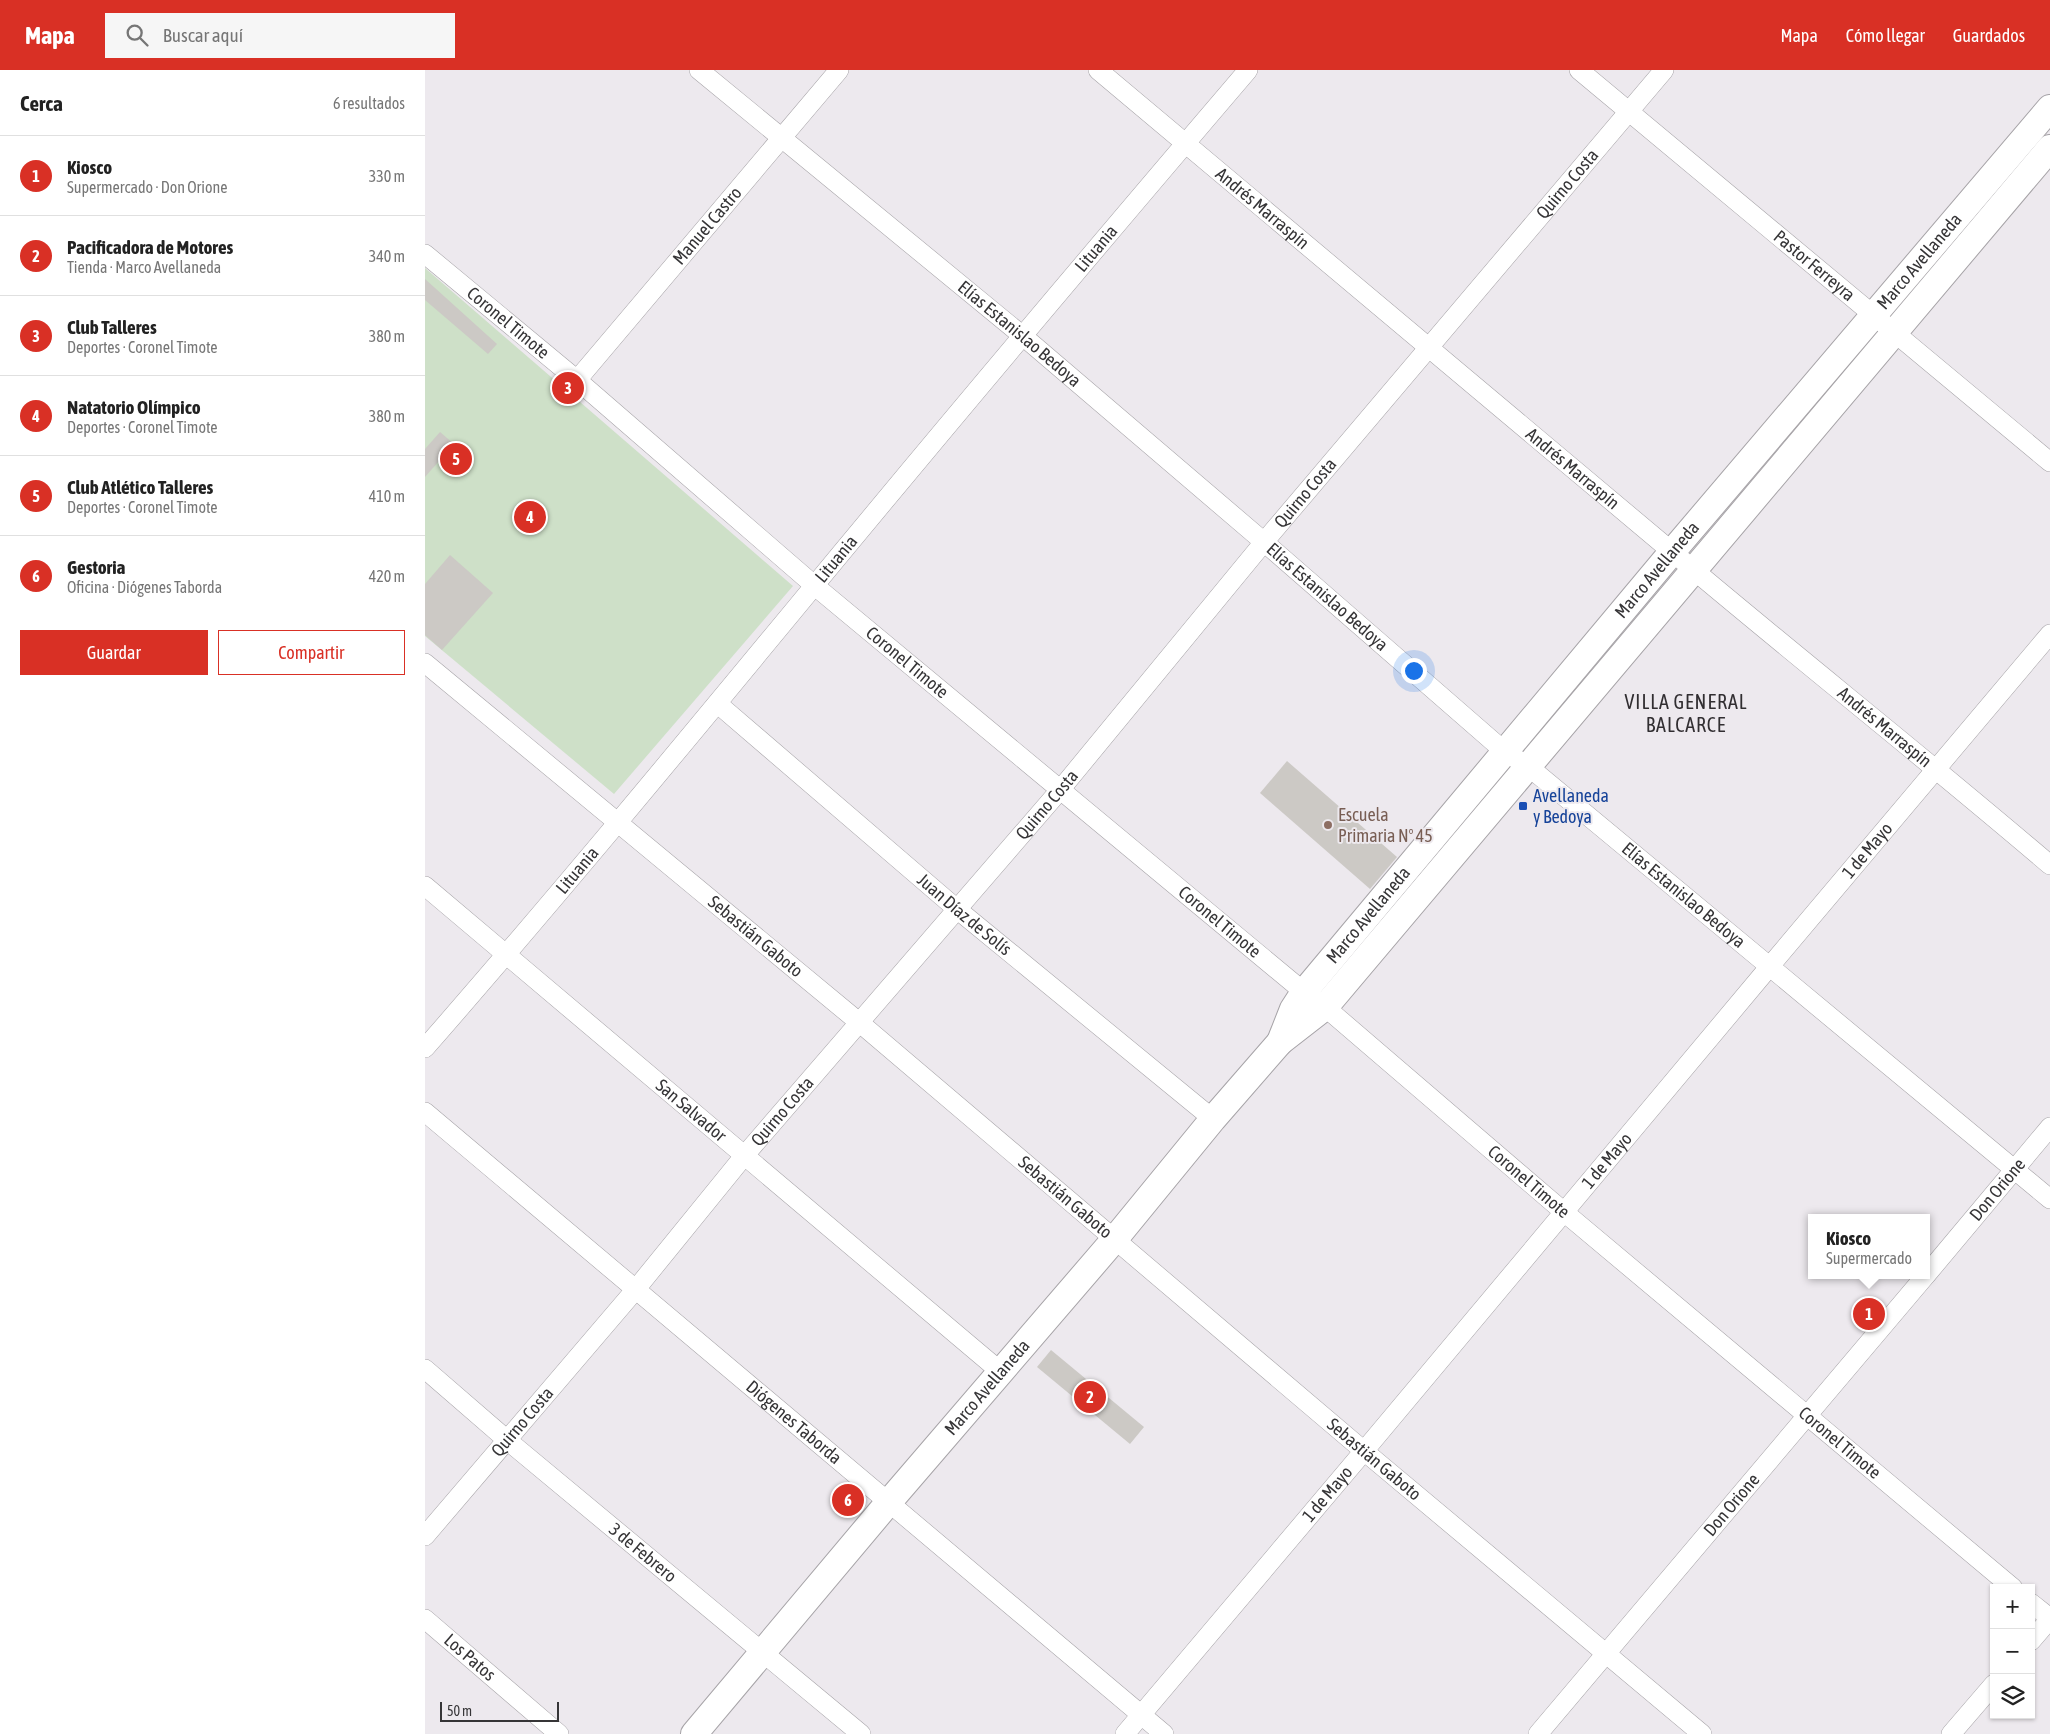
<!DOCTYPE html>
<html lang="es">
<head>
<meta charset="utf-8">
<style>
  body { margin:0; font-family:"Asap Condensed",sans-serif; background:#f6f6f6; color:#222 }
  .controls { position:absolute; right:15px; bottom:15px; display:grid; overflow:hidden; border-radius:0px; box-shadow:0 1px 4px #0004 }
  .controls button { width:45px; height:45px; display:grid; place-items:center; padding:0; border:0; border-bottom:1px solid #e0e0e0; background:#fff; color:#222; font:25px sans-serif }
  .scale { position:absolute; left:15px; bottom:12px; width:119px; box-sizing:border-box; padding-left:5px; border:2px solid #363537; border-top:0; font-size:14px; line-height:18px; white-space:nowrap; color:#363537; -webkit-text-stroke:4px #ede9ee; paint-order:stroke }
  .you { position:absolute; left:988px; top:600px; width:18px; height:18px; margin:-12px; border:4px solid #fff; border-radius:50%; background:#1a73e8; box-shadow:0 0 0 8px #1a73e833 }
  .badge { display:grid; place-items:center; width:32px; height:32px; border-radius:50%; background:#d93025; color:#fff; font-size:16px; font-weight:700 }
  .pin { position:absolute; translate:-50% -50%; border:2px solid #fff; box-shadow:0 1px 5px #0006 }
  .popup { position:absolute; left:1383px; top:1144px; width:122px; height:65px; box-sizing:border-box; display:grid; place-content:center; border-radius:0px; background:#fff; filter:drop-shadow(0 1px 4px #0005); font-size:16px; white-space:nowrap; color:#767676 }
  .popup b { font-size:19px; color:#222 }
  .popup::after { content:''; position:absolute; left:50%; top:100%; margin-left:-10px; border:10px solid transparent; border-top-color:#fff }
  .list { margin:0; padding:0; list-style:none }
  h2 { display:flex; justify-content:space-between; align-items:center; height:65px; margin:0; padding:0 20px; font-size:21px }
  h2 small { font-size:16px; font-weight:400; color:#767676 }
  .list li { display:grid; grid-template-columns:32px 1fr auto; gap:15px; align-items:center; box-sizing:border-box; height:80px; padding:0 20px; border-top:1px solid #e0e0e0 }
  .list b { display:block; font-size:19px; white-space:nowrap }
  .list p { margin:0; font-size:16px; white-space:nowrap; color:#767676 }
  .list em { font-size:16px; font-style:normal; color:#767676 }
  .actions { display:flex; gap:10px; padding:15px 20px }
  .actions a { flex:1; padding:11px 0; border:1px solid #d93025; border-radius:0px; text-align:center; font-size:18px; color:#d93025 }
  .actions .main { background:#d93025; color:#fff }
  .icon { flex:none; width:28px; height:28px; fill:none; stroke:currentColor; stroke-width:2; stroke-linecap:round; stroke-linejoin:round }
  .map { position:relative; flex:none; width:1625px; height:1664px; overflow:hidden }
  header { display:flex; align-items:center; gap:30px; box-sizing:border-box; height:70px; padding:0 25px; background:#d93025; color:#fff }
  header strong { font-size:24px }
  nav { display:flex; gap:28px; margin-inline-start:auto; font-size:18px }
  .search { width:350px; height:45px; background:#f6f6f6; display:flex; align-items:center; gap:12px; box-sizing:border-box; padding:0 18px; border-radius:0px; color:#767676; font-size:19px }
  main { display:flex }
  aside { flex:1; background:#fff }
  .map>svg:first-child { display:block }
  .green { fill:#cee0c8 }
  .building { fill:#ccc9c5 }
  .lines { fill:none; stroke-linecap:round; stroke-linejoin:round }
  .street-casing { stroke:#a6a3a7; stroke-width:20 }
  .secondary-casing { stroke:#a6a3a7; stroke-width:28 }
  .street { stroke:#fff; stroke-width:19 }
  .secondary { stroke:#fff; stroke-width:26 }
  .transit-dot { fill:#1a4fb4; stroke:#ede9ee; stroke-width:2 }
  .education-dot { fill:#8d6e63; stroke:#ede9ee; stroke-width:2 }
  .labels { text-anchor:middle; stroke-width:4; stroke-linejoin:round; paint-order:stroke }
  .street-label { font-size:18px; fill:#363537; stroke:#ede9ee }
  .transit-label { font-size:18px; fill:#164399; stroke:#ede9ee; text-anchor:start }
  .education-label { font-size:18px; fill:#785e54; stroke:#ede9ee; text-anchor:start }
  .quarter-label { font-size:20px; letter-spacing:1px; fill:#312e31; stroke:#ede9ee }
</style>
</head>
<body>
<header>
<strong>Mapa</strong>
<div class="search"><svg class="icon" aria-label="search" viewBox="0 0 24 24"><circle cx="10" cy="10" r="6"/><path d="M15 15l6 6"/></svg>Buscar aquí</div>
<nav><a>Mapa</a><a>Cómo llegar</a><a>Guardados</a></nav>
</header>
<main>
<aside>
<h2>Cerca<small>6 resultados</small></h2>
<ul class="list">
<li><span class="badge">1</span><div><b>Kiosco</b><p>Supermercado · Don Orione</p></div><em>330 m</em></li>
<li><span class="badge">2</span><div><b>Pacificadora de Motores</b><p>Tienda · Marco Avellaneda</p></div><em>340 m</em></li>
<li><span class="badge">3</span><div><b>Club Talleres</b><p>Deportes · Coronel Timote</p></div><em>380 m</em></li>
<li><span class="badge">4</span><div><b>Natatorio Olímpico</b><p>Deportes · Coronel Timote</p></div><em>380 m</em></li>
<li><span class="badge">5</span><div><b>Club Atlético Talleres</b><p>Deportes · Coronel Timote</p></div><em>410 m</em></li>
<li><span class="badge">6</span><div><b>Gestoria</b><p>Oficina · Diógenes Taborda</p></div><em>420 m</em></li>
</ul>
<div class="actions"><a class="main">Guardar</a><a>Compartir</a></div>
</aside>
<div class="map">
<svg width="1625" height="1664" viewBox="0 0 1625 1664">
  <rect width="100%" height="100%" fill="#ede9ee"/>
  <path class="green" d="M0,198L368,516L189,724L0,566Z"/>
  <g class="building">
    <path d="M0,209L72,274L63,284L0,230Z"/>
    <path d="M15,362L29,374L0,407V379Z"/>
    <path d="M25,485L68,523L17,580L0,565V514Z"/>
    <path d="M862,691L972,787L945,819L835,723Z"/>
    <path d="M626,1280L719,1357L705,1374L612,1297Z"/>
  </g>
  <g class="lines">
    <g class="street-casing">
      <g id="street">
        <path id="s1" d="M274,0L599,267L839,472L1079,681L1104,697L1625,1129"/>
        <path id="s2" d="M673,0C871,167 1070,334 1270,501C1388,600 1508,695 1625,795"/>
        <path id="s3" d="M1154,0L1625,392"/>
        <path id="s4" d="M0,184L152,310L390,516L879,922L900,937L1139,1142L1588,1518"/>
        <path id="s5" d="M152,310L414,0"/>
        <path id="s6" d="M0,593L435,953L939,1381L1277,1664"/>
        <path id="s7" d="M293,634L533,840L788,1049"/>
        <path id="s8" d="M0,816L576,1302"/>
        <path id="s9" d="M0,978C133,826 261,671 389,516C532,343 677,171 823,0"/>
        <path id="s10" d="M0,1042L739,1664"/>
        <path id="s11" d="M1502,1204L1625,1057"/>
        <path id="s12" d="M0,1299L82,1370L436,1664"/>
        <path id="s13" d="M0,1466L211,1219L319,1086L635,720L839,472L1239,0"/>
        <path d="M1606,1533L1625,1548"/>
        <path id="s14" d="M0,1549L134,1664"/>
        <path d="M1606,1571L1625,1549"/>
        <path id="s15" d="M700,1664L939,1381L1345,896L1625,564"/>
        <path id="s16" d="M1113,1664L1501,1205"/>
        <path d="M1526,1664L1569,1614"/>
      </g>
    </g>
    <g class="secondary-casing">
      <g id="secondary">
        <path id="s17" d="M855,972L868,939L879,922L1247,482L1625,38"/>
        <path id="s18" d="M269,1664L463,1433L689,1170L788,1049L855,972L900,937L1625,78"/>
      </g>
    </g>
    <use href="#street" class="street"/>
    <use href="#secondary" class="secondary"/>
  </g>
  <rect class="transit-dot" x="1093" y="731" width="10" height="10" rx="2.5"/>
  <circle class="education-dot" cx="903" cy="755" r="5"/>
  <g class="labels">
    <g class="street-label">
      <text dy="6" stroke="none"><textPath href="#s13" startOffset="1770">Quirno Costa</textPath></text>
      <text dy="6" stroke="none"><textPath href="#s2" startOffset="215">Andrés Marraspín</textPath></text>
      <text dy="6" stroke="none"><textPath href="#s5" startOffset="202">Manuel Castro</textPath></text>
      <text dy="6" stroke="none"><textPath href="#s9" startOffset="1044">Lituania</textPath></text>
      <text dy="6" stroke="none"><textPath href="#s17" startOffset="1011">Marco Avellaneda</textPath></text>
      <text dy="6" stroke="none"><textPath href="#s3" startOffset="306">Pastor Ferreyra</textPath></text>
      <text dy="6" stroke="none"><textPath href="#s4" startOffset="108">Coronel Timote</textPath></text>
      <text dy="6" stroke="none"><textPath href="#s1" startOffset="415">Elías Estanislao Bedoya</textPath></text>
      <text dy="6" stroke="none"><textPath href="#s2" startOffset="620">Andrés Marraspín</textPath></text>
      <text dy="6" stroke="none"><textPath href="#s13" startOffset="1365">Quirno Costa</textPath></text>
      <text dy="6" stroke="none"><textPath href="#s9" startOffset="639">Lituania</textPath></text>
      <text dy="6" stroke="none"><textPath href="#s17" startOffset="606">Marco Avellaneda</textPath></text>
      <text dy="6" stroke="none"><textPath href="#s1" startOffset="820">Elías Estanislao Bedoya</textPath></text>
      <text dy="6" stroke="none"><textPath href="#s4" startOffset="632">Coronel Timote</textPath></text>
      <text dy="6" stroke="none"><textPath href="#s2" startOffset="1025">Andrés Marraspín</textPath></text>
      <text dy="6" stroke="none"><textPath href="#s13" startOffset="960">Quirno Costa</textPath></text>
      <text dy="6" stroke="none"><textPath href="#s15" startOffset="1154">1 de Mayo</textPath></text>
      <text dy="6" stroke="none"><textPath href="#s9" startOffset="234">Lituania</textPath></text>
      <text dy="6" stroke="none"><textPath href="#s1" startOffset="1285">Elías Estanislao Bedoya</textPath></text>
      <text dy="6" stroke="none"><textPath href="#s7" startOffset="324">Juan Díaz de Solís</textPath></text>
      <text dy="6" stroke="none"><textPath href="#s17" startOffset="156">Marco Avellaneda</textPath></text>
      <text dy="6" stroke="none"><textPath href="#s4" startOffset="1038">Coronel Timote</textPath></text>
      <text dy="6" stroke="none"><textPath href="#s6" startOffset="429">Sebastián Gaboto</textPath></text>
      <text dy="6" stroke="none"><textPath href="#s8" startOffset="348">San Salvador</textPath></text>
      <text dy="6" stroke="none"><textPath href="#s13" startOffset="555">Quirno Costa</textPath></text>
      <text dy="6" stroke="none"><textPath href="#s15" startOffset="749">1 de Mayo</textPath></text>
      <text dy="6" stroke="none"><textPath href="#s4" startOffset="1442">Coronel Timote</textPath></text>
      <text dy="6" stroke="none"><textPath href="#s11" startOffset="110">Don Orione</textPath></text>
      <text dy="6" stroke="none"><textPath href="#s6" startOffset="834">Sebastián Gaboto</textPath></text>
      <text dy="6" stroke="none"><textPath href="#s18" startOffset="454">Marco Avellaneda</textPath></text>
      <text dy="6" stroke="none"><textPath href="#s13" startOffset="150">Quirno Costa</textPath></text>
      <text dy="6" stroke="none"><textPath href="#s10" startOffset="482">Diógenes Taborda</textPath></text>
      <text dy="6" stroke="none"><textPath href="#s4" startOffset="1848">Coronel Timote</textPath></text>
      <text dy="6" stroke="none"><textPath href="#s6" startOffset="1239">Sebastián Gaboto</textPath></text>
      <text dy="6" stroke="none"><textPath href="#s15" startOffset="314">1 de Mayo</textPath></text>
      <text dy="6" stroke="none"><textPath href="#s16" startOffset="300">Don Orione</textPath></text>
      <text dy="6" stroke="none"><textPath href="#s12" startOffset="285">3 de Febrero</textPath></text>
      <text dy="6" stroke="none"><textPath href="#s14" startOffset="59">Los Patos</textPath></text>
    </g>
    <g class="transit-label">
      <text x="1108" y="732">Avellaneda<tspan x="1108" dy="21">y Bedoya</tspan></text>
    </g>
    <g class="education-label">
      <text x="913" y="751">Escuela<tspan x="913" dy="21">Primaria Nº 45</tspan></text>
    </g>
    <g class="quarter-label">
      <text x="1261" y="639">VILLA GENERAL<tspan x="1261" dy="23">BALCARCE</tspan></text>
    </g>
  </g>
</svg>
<div class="controls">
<button>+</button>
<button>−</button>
<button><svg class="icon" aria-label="layers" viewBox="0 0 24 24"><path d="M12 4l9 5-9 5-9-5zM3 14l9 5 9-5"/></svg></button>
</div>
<div class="scale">50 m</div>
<div class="you"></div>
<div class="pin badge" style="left:1444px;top:1244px">1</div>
<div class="popup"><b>Kiosco</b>Supermercado</div>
<div class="pin badge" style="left:665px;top:1327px">2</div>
<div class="pin badge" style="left:143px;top:318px">3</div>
<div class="pin badge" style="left:105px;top:447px">4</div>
<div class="pin badge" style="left:31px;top:389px">5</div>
<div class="pin badge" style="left:423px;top:1430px">6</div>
</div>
</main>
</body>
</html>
